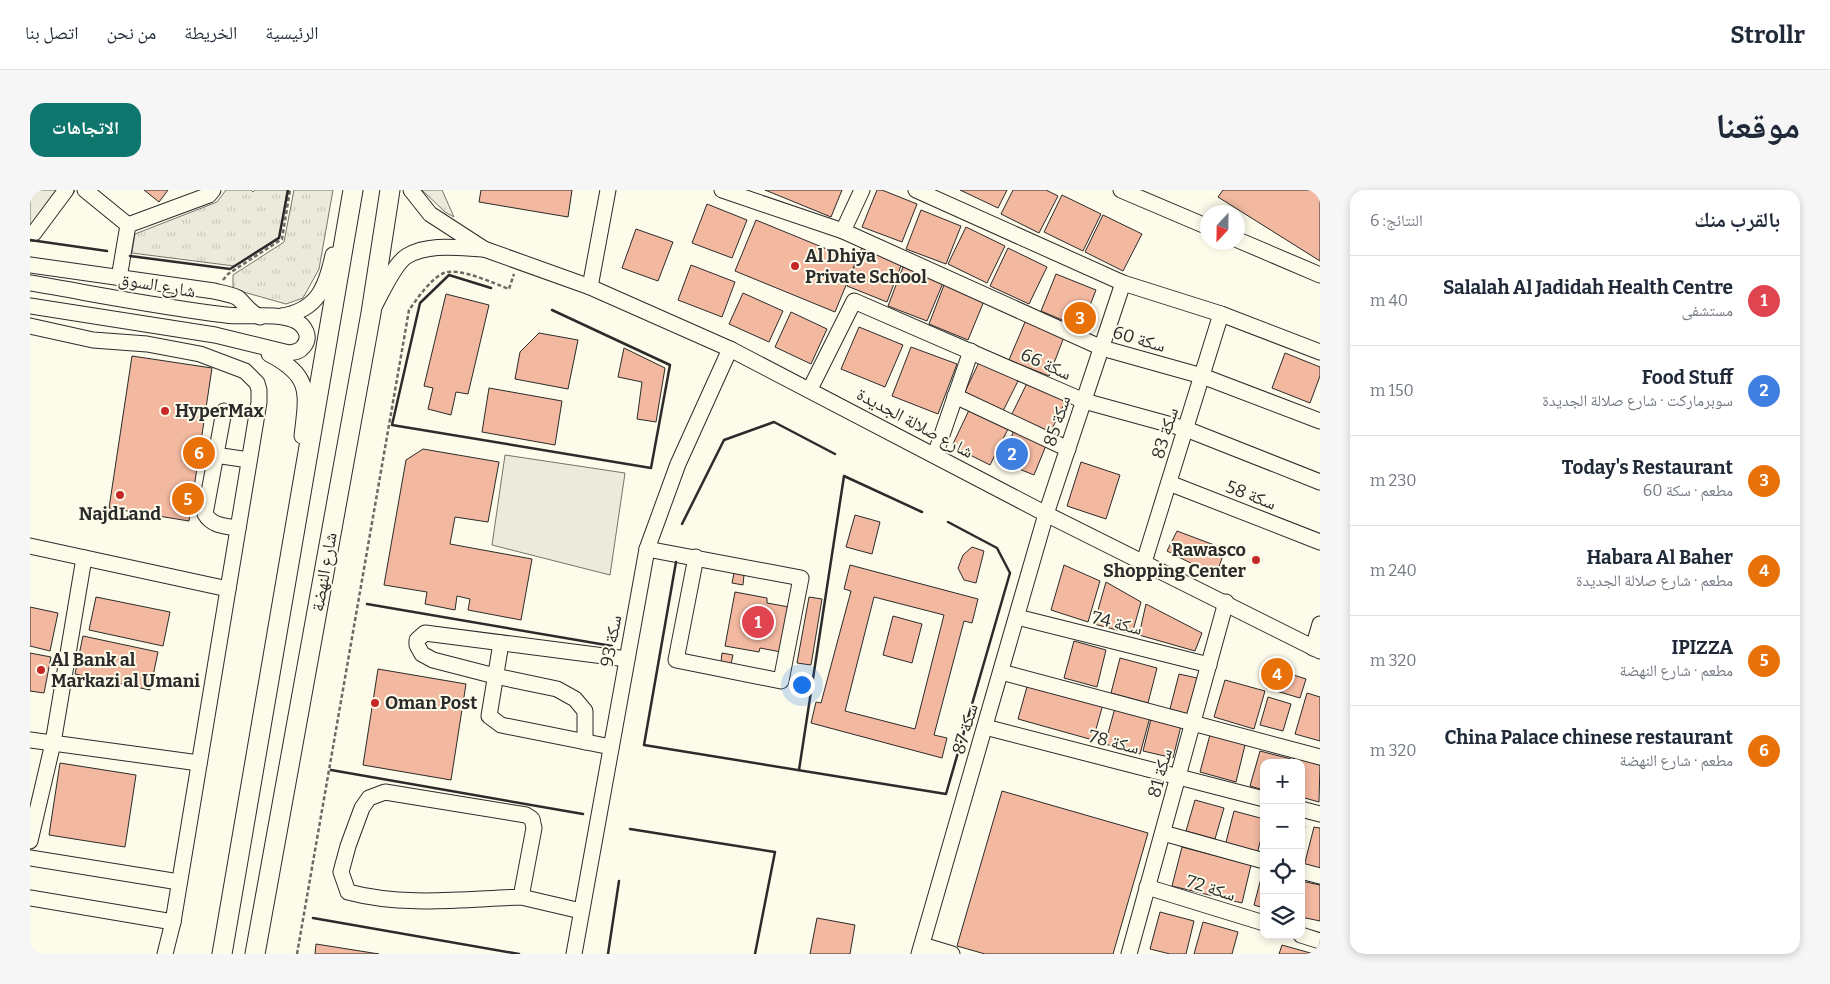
<!DOCTYPE html>
<html lang="ar">
<head>
<meta charset="utf-8">
<style>
  body { margin:0; font-family:Bitter,"Noto Naskh Arabic",serif; background:#f6f6f7; color:#1f2937; direction:rtl }
  .controls { position:absolute; right:15px; bottom:15px; display:grid; overflow:hidden; border-radius:10px; box-shadow:0 2px 8px #0003 }
  .controls button { width:45px; height:45px; display:grid; place-items:center; padding:0; border:0; border-bottom:1px solid #e0e1e3; background:#fff; color:#1f2937; font:25px sans-serif }
  .compass { position:absolute; left:1170px; top:15px; width:45px; height:45px; border-radius:50%; background:#fff; box-shadow:0 2px 8px #0003; rotate:202deg }
  .you { position:absolute; left:771px; top:494px; width:18px; height:18px; margin:-12px; border:4px solid #fff; border-radius:50%; background:#1a73e8; box-shadow:0 0 0 8px #1a73e833 }
  .badge { display:grid; place-items:center; width:32px; height:32px; border-radius:50%; background:#0f766e; color:#fff; font-size:16px; font-weight:700 }
  .pin { position:absolute; translate:-50% -50%; border:2px solid #fff; box-shadow:0 1px 5px #0006 }
  .list { margin:0; padding:0; list-style:none }
  h2 { display:flex; justify-content:space-between; align-items:center; height:65px; margin:0; padding:0 20px; font-size:21px }
  h2 small { font-size:16px; font-weight:400; color:#747a83 }
  .list li { display:grid; grid-template-columns:32px 1fr auto; gap:15px; align-items:center; box-sizing:border-box; height:90px; padding:0 20px; border-top:1px solid #e0e1e3 }
  .list b { display:block; font-size:19px; white-space:nowrap }
  .list p { margin:0; font-size:16px; white-space:nowrap; color:#747a83 }
  .list em { font-size:16px; font-style:normal; color:#747a83 }
  .icon { flex:none; width:28px; height:28px; fill:none; stroke:currentColor; stroke-width:2; stroke-linecap:round; stroke-linejoin:round }
  .map { position:relative; flex:none; width:1290px; height:764px; overflow:hidden; direction:ltr; border-radius:15px }
  header { display:flex; align-items:center; gap:30px; box-sizing:border-box; height:70px; padding:0 25px; background:#fff; border-bottom:1px solid #e0e1e3 }
  header strong { font-size:24px }
  nav { display:flex; gap:28px; margin-inline-start:auto; font-size:18px }
  .intro { display:flex; align-items:center; justify-content:space-between; box-sizing:border-box; height:120px; padding:0 30px }
  h1 { margin:0; font-size:35px }
  .button { padding:12px 22px; border-radius:15px; background:#0f766e; color:#fff; font-size:18px; font-weight:700 }
  main { display:flex; gap:30px; padding:0 30px }
  aside { flex:1; background:#fff; border-radius:15px; box-shadow:0 2px 8px #0003 }
  .map>svg:first-child { display:block }
  .grass { fill:url(#grass-tufts); stroke:#74746e }
  .parking { fill:#eceadb; stroke:#74746e }
  .building { fill:#f2b8a0; stroke:#2b2b2b; fill-rule:evenodd }
  .lines { fill:none; stroke-linecap:round; stroke-linejoin:round }
  .minor-casing { stroke:#2b2b2b; stroke-width:17 }
  .major-casing { stroke:#2b2b2b; stroke-width:21 }
  .path { stroke:#6a6964; stroke-width:2.5; stroke-dasharray:4 2.5; stroke-linecap:butt }
  .minor { stroke:#fdfbea; stroke-width:15 }
  .major { stroke:#fdfbea; stroke-width:19 }
  .wall { stroke:#2b2b2b; stroke-width:2.5 }
  .poi-dot { fill:#c62828; stroke:#fdfbea; stroke-width:2 }
  .labels { text-anchor:middle; stroke-width:4; stroke-linejoin:round; paint-order:stroke }
  .poi-label { font-size:18px; font-weight:bold; fill:#2b2b2b; stroke:#fdfbea; text-anchor:start }
  .street-label { font-size:18px; fill:#2b2b2b; stroke:#fdfbea }
</style>
</head>
<body>
<header>
<strong>Strollr</strong>
<nav><a>الرئيسية</a><a>الخريطة</a><a>من نحن</a><a>اتصل بنا</a></nav>
</header>
<div class="intro"><h1>موقعنا</h1><a class="button">الاتجاهات</a></div>
<main>
<aside>
<h2>بالقرب منك<small>النتائج: 6</small></h2>
<ul class="list">
<li><span class="badge" style="background:#e0444e">1</span><div><b>Salalah Al Jadidah Health Centre</b><p>مستشفى</p></div><em>40 m</em></li>
<li><span class="badge" style="background:#3f7fe0">2</span><div><b>Food Stuff</b><p>سوبرماركت · شارع صلالة الجديدة</p></div><em>150 m</em></li>
<li><span class="badge" style="background:#e8710a">3</span><div><b>Today's Restaurant</b><p>مطعم · سكة 60</p></div><em>230 m</em></li>
<li><span class="badge" style="background:#e8710a">4</span><div><b>Habara Al Baher</b><p>مطعم · شارع صلالة الجديدة</p></div><em>240 m</em></li>
<li><span class="badge" style="background:#e8710a">5</span><div><b>IPIZZA</b><p>مطعم · شارع النهضة</p></div><em>320 m</em></li>
<li><span class="badge" style="background:#e8710a">6</span><div><b>China Palace chinese restaurant</b><p>مطعم · شارع النهضة</p></div><em>320 m</em></li>
</ul>
</aside>
<div class="map">
<svg width="1290" height="764" viewBox="0 0 1290 764">
  <defs>
    <pattern id="grass-tufts" width="24" height="20" patternUnits="userSpaceOnUse" patternTransform="scale(1.25)"><rect width="24" height="20" fill="#ecebdb"/><path d="M3 7l-1-3M5 7V3M7 7l1-3M15 17l-1-3M17 17v-4M19 17l1-3" fill="none" stroke="#cbcabc"/></pattern>
  </defs>
  <rect width="100%" height="100%" fill="#fdfbea"/>
  <g class="grass">
    <path d="M196,0H221L223,2L225,0H257L250,46L204,76L102,63L105,44L187,12Z"/>
    <path d="M264,0H303L289,79L273,108L256,114L203,99V85L254,52Z"/>
    <path d="M392,0H412L424,27L415,22Z"/>
  </g>
  <g class="parking">
    <path d="M0,0H44L45,1L12,43L0,41Z"/>
    <path d="M475,265L595,283L580,385L462,355Z"/>
  </g>
  <g class="building">
    <path d="M114,0H138L129,12Z"/>
    <path d="M451,0H542L538,27L449,12Z"/>
    <path d="M735,0H812L801,27Z"/>
    <path d="M847,0H852L887,14L872,52L832,37Z"/>
    <path d="M930,0H977L968,18Z"/>
    <path d="M983,0H1016L1028,6L1009,43L971,24Z"/>
    <path d="M1193,0H1290V71L1188,7Z"/>
    <path d="M1032,5L1071,24L1053,61L1014,42Z"/>
    <path d="M677,14L717,30L702,68L662,53Z"/>
    <path d="M891,20L931,36L916,74L876,59Z"/>
    <path d="M1073,25L1112,44L1093,81L1055,62Z"/>
    <path d="M726,30L826,71L805,122L705,81Z"/>
    <path d="M936,37L975,56L957,93L918,74Z"/>
    <path d="M606,39L643,52L628,91L592,78Z"/>
    <path d="M832,57L872,73L857,112L817,96Z"/>
    <path d="M978,58L1017,77L999,114L960,96Z"/>
    <path d="M661,75L705,92L692,127L648,110Z"/>
    <path d="M873,77L913,93L897,131L858,116Z"/>
    <path d="M1026,84L1066,100L1051,138L1011,121Z"/>
    <path d="M914,95L954,111L938,150L899,134Z"/>
    <path d="M713,103L753,121L739,152L699,134Z"/>
    <path d="M416,104L459,115L438,204L426,202L421,225L398,219L403,198L394,196Z"/>
    <path d="M761,122L797,139L781,174L745,157Z"/>
    <path d="M995,132L1034,147L1019,186L979,170Z"/>
    <path d="M829,137L873,155L855,197L811,179Z"/>
    <path d="M509,143L548,150L538,199L485,189L490,162Z"/>
    <path d="M881,157L927,174L908,224L862,206Z"/>
    <path d="M594,158L635,178L626,232L607,229L612,192L588,187Z"/>
    <path d="M1255,163L1290,177V186L1280,213L1242,198Z"/>
    <path d="M102,166L182,178L159,331L79,318Z"/>
    <path d="M951,168L990,187L971,225L933,206Z"/>
    <path d="M999,189L1037,208L1019,245L981,226Z"/>
    <path d="M459,198L532,211L525,255L452,242Z"/>
    <path d="M940,218L979,237L960,275L922,256Z"/>
    <path d="M984,240L1017,253L1004,285L972,272Z"/>
    <path d="M393,259L469,272L458,332L425,327L420,354L502,369L491,430L438,420L440,409L427,406L425,420L395,414L397,402L354,395L376,270Z"/>
    <path d="M1051,272L1090,285L1076,329L1037,316Z"/>
    <path d="M825,325L850,332L842,364L816,357Z"/>
    <path d="M1147,341L1195,359L1186,386L1137,361Z"/>
    <path d="M942,357L954,361L946,393L934,390L928,378L933,365Z"/>
    <path d="M820,375L948,409L942,433L934,431L904,545L917,548L912,568L781,533L786,512L791,513L821,401L814,399ZM844,407L914,425L885,539L815,521Z"/>
    <path d="M1034,375L1070,391L1058,432L1021,420Z"/>
    <path d="M704,383L714,385L713,395L702,393Z"/>
    <path d="M1076,392L1111,412L1102,444L1064,434Z"/>
    <path d="M705,402L737,408V413L759,417L751,462L730,458L729,462L695,456Z"/>
    <path d="M66,407L140,422L133,456L59,440Z"/>
    <path d="M779,407L792,409L781,475L767,473Z"/>
    <path d="M1116,414L1172,443L1165,461L1109,445Z"/>
    <path d="M0,417L28,423L20,461L0,456Z"/>
    <path d="M863,426L892,434L882,473L853,465Z"/>
    <path d="M53,446L128,462L120,500L45,484Z"/>
    <path d="M1044,451L1076,460L1067,497L1034,488Z"/>
    <path d="M0,463L21,467L14,503L0,501Z"/>
    <path d="M692,463L703,465L701,474L691,472Z"/>
    <path d="M1090,468L1127,478L1118,513L1081,503Z"/>
    <path d="M1242,478L1276,489L1270,508L1236,498Z"/>
    <path d="M348,479L436,494L421,590L333,575Z"/>
    <path d="M1149,484L1167,488L1158,524L1140,519Z"/>
    <path d="M1195,490L1235,501L1224,539L1184,527Z"/>
    <path d="M998,493L1073,514L1063,550L988,529Z"/>
    <path d="M1277,503L1290,507V551L1265,544Z"/>
    <path d="M1238,507L1261,514L1253,541L1230,535Z"/>
    <path d="M1085,518L1120,527L1110,564L1075,554Z"/>
    <path d="M1121,529L1151,536L1143,568L1113,561Z"/>
    <path d="M1181,541L1216,551L1206,592L1170,582Z"/>
    <path d="M1230,561L1261,569L1260,573H1234V600L1220,596Z"/>
    <path d="M1264,566L1290,573L1289,612L1271,607V573H1262Z"/>
    <path d="M30,573L106,585L95,657L19,645Z"/>
    <path d="M972,601L1118,643L1083,764H955L927,756Z"/>
    <path d="M1165,610L1194,618L1185,649L1156,641Z"/>
    <path d="M1204,621L1234,629V637L1227,664L1195,656Z"/>
    <path d="M1271,635L1275,636L1271,650Z"/>
    <path d="M1284,637L1290,638V680L1274,676Z"/>
    <path d="M1152,657L1221,675L1212,713L1142,696Z"/>
    <path d="M1234,677V718L1224,715Z"/>
    <path d="M1271,691L1290,695V731L1271,727Z"/>
    <path d="M1130,722L1164,731L1156,764H1140L1120,759Z"/>
    <path d="M787,728L825,735L820,764H780Z"/>
    <path d="M1173,732L1208,742L1202,764H1164Z"/>
    <path d="M286,754L349,764H285Z"/>
    <path d="M1252,755L1284,764H1249Z"/>
  </g>
  <g class="lines">
    <g class="minor-casing">
      <g id="minor">
        <path d="M55,0L98,35"/>
        <path d="M381,0L400,24L454,59L560,97L700,159L1016,324L1290,461"/>
        <path d="M692,0L813,41L1072,158L1172,186L1290,231"/>
        <path d="M886,0L1093,93L1191,124L1290,162"/>
        <path d="M1091,0L1178,37"/>
        <path d="M813,41L832,0"/>
        <path d="M0,43H4L36,0"/>
        <path d="M1208,50L1290,85"/>
        <path d="M0,75L184,101C191,103 201,104 208,108C216,115 219,122 230,127"/>
        <path d="M89,88L98,35L179,5L183,0"/>
        <path d="M0,93C65,104 130,117 196,125C216,128 245,122 264,130C275,135 282,147 273,157C269,162 265,162 259,163L185,145L0,116"/>
        <path d="M560,97L578,0"/>
        <path d="M345,115C352,102 365,73 377,66C399,53 429,58 454,59"/>
        <path d="M252,126C287,120 296,98 303,65"/>
        <path d="M0,136L63,150L117,154L170,164L215,181L227,193L229,200V212L143,732L135,764"/>
        <path d="M239,164C282,186 277,203 272,246"/>
        <path d="M780,199L824,111L1054,211L1156,239L1290,292"/>
        <path d="M925,206L1038,259"/>
        <path d="M194,221L175,324C182,336 195,336 208,338"/>
        <path d="M185,265L219,270"/>
        <path d="M905,265L941,161"/>
        <path d="M1139,293L1290,352"/>
        <path d="M0,356L198,399"/>
        <path d="M617,359L771,388L751,491L646,470L666,367"/>
        <path d="M1114,372L1191,124"/>
        <path d="M987,427L1179,475"/>
        <path d="M471,453L459,526L471,535L581,557"/>
        <path d="M1283,458L1290,434"/>
        <path d="M971,482L1290,567"/>
        <path d="M955,537L1234,609"/>
        <path d="M0,550L169,573"/>
        <path d="M555,552V521L545,509L527,499L465,486L403,470L392,464L387,455V450L395,443L597,469"/>
        <path d="M1271,619L1290,624"/>
        <path d="M1133,643L1234,671"/>
        <path d="M0,651L23,553L54,368"/>
        <path d="M0,668L149,692"/>
        <path d="M1271,681L1290,686"/>
        <path d="M1117,697L1234,733"/>
        <path d="M491,707C434,709 374,717 318,702L311,682L318,656L332,618L339,608L355,602L496,625L502,629L504,638L491,707L551,721"/>
        <path d="M0,708L143,732"/>
        <path d="M1271,745L1290,751"/>
        <path d="M892,755L922,764"/>
        <path d="M544,764L617,359L648,274L700,159"/>
        <path d="M889,764L1016,324L1093,93"/>
        <path d="M1099,764L1196,412"/>
      </g>
    </g>
    <g class="major-casing">
      <g id="major">
        <path d="M192,764L323,0"/>
        <path d="M225,764L341,123L360,0"/>
      </g>
    </g>
    <g class="path">
      <path d="M193,90L198,84L252,49L260,0"/>
      <path d="M267,764L379,120C387,109 401,88 414,83C429,77 463,93 479,99L484,84"/>
    </g>
    <use href="#minor" class="minor"/>
    <use href="#major" class="major"/>
    <g class="wall">
      <path d="M0,50L77,61"/>
      <path d="M100,66L200,79L249,48L258,0"/>
      <path d="M461,98L419,85L390,113L362,235L621,278L640,175L522,120"/>
      <path d="M652,334L694,250L744,232L805,264"/>
      <path d="M646,372L614,555L916,604L980,383L967,358L918,332"/>
      <path d="M337,414L582,456"/>
      <path d="M301,580L553,624"/>
      <path d="M769,580L814,286L892,322"/>
      <path d="M600,639L745,662L725,764"/>
      <path d="M283,728L489,764"/>
      <path d="M578,764L589,691"/>
    </g>
  </g>
  <g class="poi-dot">
    <circle cx="765" cy="76" r="5"/>
    <circle cx="135" cy="221" r="5"/>
    <circle cx="90" cy="305" r="5"/>
    <circle cx="1226" cy="370" r="5"/>
    <circle cx="11" cy="480" r="5"/>
    <circle cx="345" cy="513" r="5"/>
  </g>
  <g class="labels">
    <g class="poi-label">
      <text x="775" y="72">Al Dhiya<tspan x="775" dy="21">Private School</tspan></text>
      <text x="145" y="227">HyperMax</text>
      <text x="90" y="330" text-anchor="middle">NajdLand</text>
      <text x="1216" y="366" text-anchor="end">Rawasco<tspan x="1216" dy="21">Shopping Center</tspan></text>
      <text x="21" y="476">Al Bank al<tspan x="21" dy="21">Markazi al Umani</tspan></text>
      <text x="355" y="519">Oman Post</text>
    </g>
    <g class="street-label">
      <text transform="translate(127 95) rotate(10)" y="6">شارع السوق</text>
      <text transform="translate(1109 149) rotate(16)" y="6">سكة 60</text>
      <text transform="translate(1016 174) rotate(24)" y="6">سكة 66</text>
      <text transform="translate(1027 231) rotate(-72)" y="6">سكة 85</text>
      <text transform="translate(885 233) rotate(28)" y="6">شارع صلالة الجديدة</text>
      <text transform="translate(1135 243) rotate(-73)" y="6">سكة 83</text>
      <text transform="translate(1221 305) rotate(21)" y="6">سكة 58</text>
      <text transform="translate(294 382) rotate(-80)" y="6">شارع النهضة</text>
      <text transform="translate(1087 433) rotate(14)" y="6">سكة 74</text>
      <text transform="translate(581 451) rotate(-80)" y="6">سكة 93</text>
      <text transform="translate(935 539) rotate(-74)" y="6">سكة 87</text>
      <text transform="translate(1084 552) rotate(14)" y="6">سكة 78</text>
      <text transform="translate(1130 583) rotate(-75)" y="6">سكة 81</text>
      <text transform="translate(1181 698) rotate(17)" y="6">سكة 72</text>
    </g>
  </g>
</svg>
<div class="controls">
<button>+</button>
<button>−</button>
<button><svg class="icon" aria-label="locate" viewBox="0 0 24 24"><circle cx="12" cy="12" r="6"/><path d="M12 2v4M12 18v4M2 12h4M18 12h4"/></svg></button>
<button><svg class="icon" aria-label="layers" viewBox="0 0 24 24"><path d="M12 4l9 5-9 5-9-5zM3 14l9 5 9-5"/></svg></button>
</div>
<svg class="compass" viewBox="-18 -18 36 36"><path d="M0-13l5 13h-10z" fill="#e53935"/><path d="M0 13l5-13h-10z" fill="#747a83"/></svg>
<div class="you"></div>
<div class="pin badge" style="left:728px;top:432px;background:#e0444e">1</div>
<div class="pin badge" style="left:982px;top:264px;background:#3f7fe0">2</div>
<div class="pin badge" style="left:1050px;top:128px;background:#e8710a">3</div>
<div class="pin badge" style="left:1247px;top:484px;background:#e8710a">4</div>
<div class="pin badge" style="left:158px;top:309px;background:#e8710a">5</div>
<div class="pin badge" style="left:169px;top:263px;background:#e8710a">6</div>
</div>
</main>
</body>
</html>
